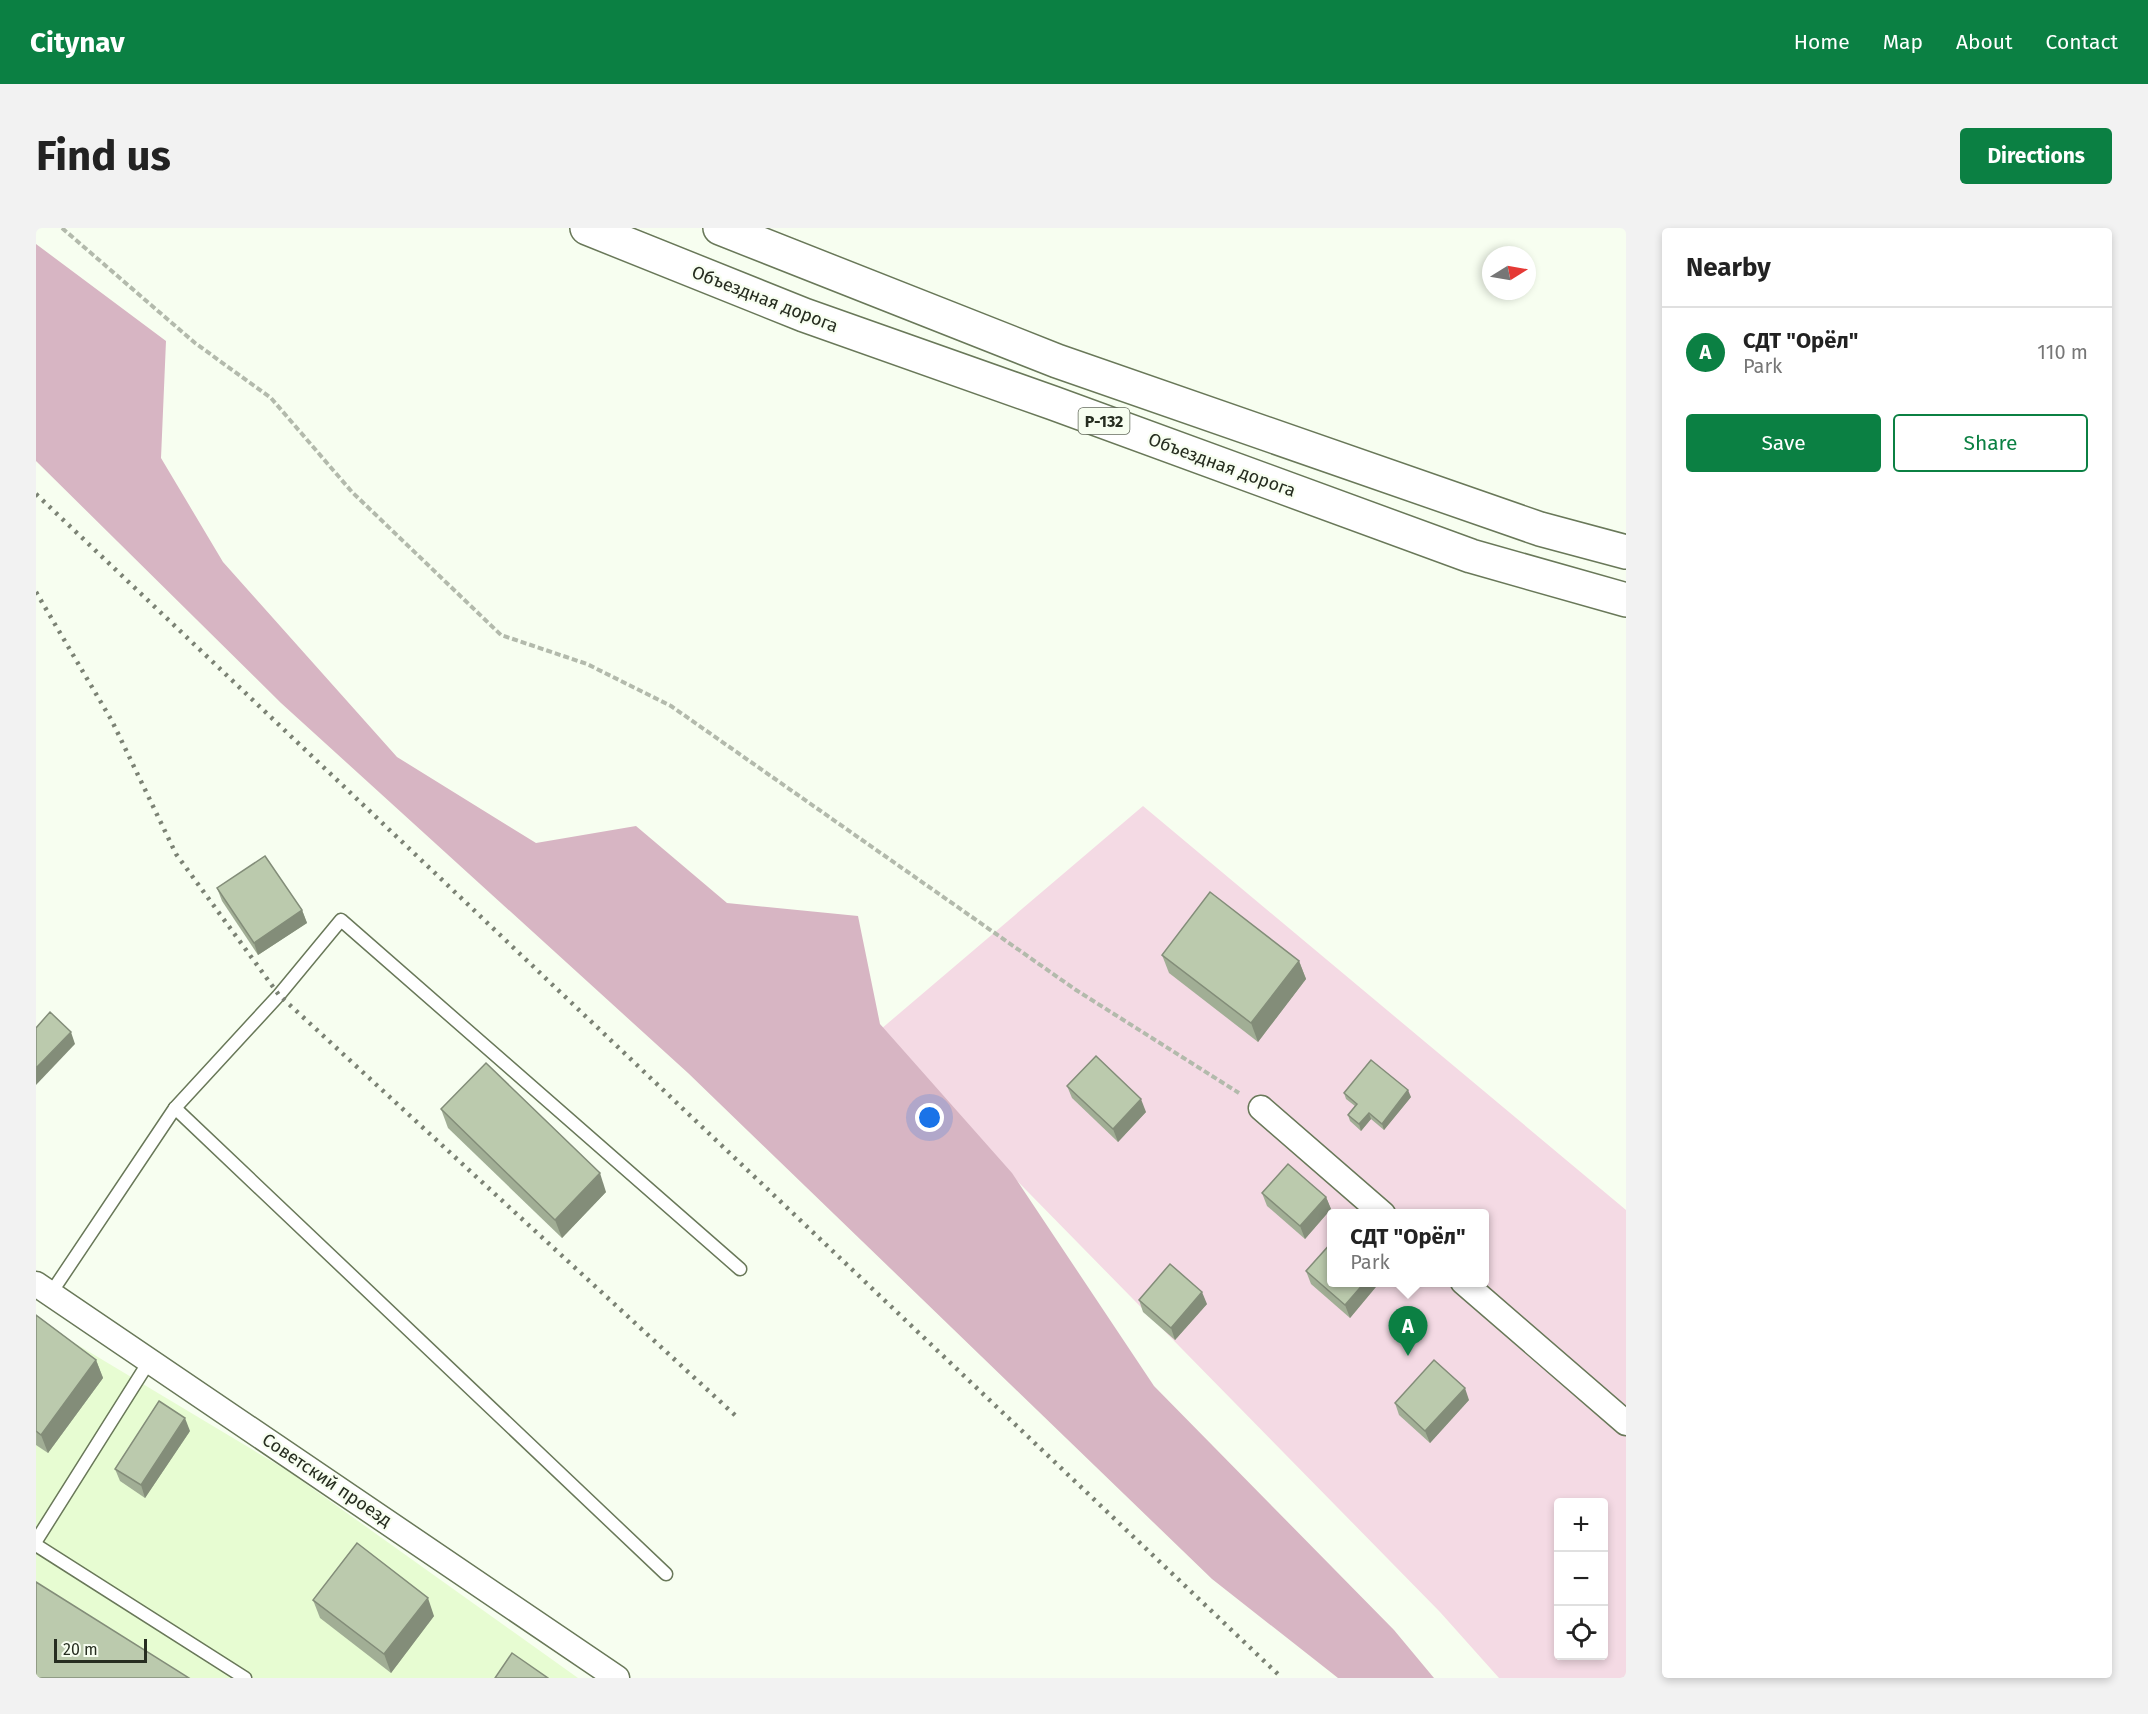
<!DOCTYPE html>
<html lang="en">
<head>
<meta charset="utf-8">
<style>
  body { margin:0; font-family:"Fira Sans",sans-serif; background:#f2f2f2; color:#222 }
  .controls { position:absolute; right:18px; bottom:18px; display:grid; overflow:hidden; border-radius:6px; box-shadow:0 3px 9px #0003 }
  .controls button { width:54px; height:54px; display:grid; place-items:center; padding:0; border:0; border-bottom:2px solid #e0e0e0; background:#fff; color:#222; font:30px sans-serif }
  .compass { position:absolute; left:1446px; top:18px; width:54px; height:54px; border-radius:50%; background:#fff; box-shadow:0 3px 9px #0003; rotate:79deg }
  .scale { position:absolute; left:18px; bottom:15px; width:93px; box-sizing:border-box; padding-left:6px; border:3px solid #262d20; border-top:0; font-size:16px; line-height:21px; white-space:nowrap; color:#262d20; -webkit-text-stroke:4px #f7fef0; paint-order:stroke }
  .you { position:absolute; left:894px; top:890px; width:21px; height:21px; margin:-15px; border:4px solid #fff; border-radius:50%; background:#1a73e8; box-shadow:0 0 0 9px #1a73e833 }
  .badge { display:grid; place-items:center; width:39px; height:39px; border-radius:50%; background:#0b8043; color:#fff; font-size:20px; font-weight:700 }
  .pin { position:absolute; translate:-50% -50px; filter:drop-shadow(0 2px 3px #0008) }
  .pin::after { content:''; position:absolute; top:32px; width:21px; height:18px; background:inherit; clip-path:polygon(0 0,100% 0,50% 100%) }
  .popup { position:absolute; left:1291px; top:981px; width:162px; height:78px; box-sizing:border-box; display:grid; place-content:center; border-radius:6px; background:#fff; filter:drop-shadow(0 2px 4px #0005); font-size:20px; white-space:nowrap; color:#767676 }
  .popup b { font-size:22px; color:#222 }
  .popup::after { content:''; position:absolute; left:50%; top:100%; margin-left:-12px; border:12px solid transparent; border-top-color:#fff }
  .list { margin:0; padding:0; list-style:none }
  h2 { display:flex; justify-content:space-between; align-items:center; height:78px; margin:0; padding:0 24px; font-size:26px }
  h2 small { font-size:20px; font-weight:400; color:#767676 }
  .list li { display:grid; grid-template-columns:39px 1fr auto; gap:18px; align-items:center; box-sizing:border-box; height:90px; padding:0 24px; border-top:2px solid #e0e0e0 }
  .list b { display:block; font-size:22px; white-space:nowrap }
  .list p { margin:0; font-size:20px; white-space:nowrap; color:#767676 }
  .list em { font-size:20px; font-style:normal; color:#767676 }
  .actions { display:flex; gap:12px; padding:18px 24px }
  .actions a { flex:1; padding:14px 0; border:2px solid #0b8043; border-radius:6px; text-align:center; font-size:21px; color:#0b8043 }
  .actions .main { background:#0b8043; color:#fff }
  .icon { flex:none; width:33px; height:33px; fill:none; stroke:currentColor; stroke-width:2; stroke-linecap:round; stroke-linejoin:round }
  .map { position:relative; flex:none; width:1590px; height:1450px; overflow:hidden; border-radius:6px }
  header { display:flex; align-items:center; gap:36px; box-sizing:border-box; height:84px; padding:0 30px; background:#0b8043; color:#fff }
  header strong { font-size:28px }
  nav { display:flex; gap:33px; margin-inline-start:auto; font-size:21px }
  .intro { display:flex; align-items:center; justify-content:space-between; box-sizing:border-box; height:144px; padding:0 36px }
  h1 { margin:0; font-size:42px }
  .button { padding:15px 27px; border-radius:6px; background:#0b8043; color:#fff; font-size:21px; font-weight:700 }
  main { display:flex; gap:36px; padding:0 36px }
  aside { flex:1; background:#fff; border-radius:6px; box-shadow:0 3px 9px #0003 }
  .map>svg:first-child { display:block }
  .built { fill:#e7fcd2 }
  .green { fill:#f4dae4; fill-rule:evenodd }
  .forest { fill:#d7b5c3 }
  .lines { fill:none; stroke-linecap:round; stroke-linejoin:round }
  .lane-casing { stroke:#697859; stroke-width:15 }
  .street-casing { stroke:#697859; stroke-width:27 }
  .highway-casing { stroke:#697859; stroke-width:36 }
  .path { stroke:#b3baac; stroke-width:4; stroke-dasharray:6 3; stroke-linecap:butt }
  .lane { stroke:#fff; stroke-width:12 }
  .street { stroke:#fff; stroke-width:24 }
  .highway { stroke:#fff; stroke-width:33 }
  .rail { stroke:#7b8274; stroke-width:4.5; stroke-dasharray:3 6; stroke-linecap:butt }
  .wall { fill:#a1ae95 }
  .shaded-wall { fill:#838d79 }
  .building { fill:#bbcaad; stroke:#838d79; stroke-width:1.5 }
  .labels { text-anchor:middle; stroke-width:4.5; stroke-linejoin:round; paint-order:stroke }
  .shield { fill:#f7fef0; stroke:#656c5e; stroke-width:1.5 }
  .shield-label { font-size:16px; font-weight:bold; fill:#262d20 }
  .street-label { font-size:18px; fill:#262d20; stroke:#f7fef0 }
</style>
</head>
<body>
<header>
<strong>Citynav</strong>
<nav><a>Home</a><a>Map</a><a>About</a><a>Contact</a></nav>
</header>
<div class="intro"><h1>Find us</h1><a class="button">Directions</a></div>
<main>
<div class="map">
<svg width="1590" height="1450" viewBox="0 0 1590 1450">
  <rect width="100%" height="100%" fill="#f7fef0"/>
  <path class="built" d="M0,1092L252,1243L542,1450H0Z"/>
  <path class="green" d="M1107,578L1590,982V1450H1463L1404,1384L838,807ZM1296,986H1448V1054H1296ZM1522,1274H1568V1428H1522Z"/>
  <path class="forest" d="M0,16L130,113L125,230L187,334L361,529L500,615L600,598L691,675L822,688L844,796L976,945L1118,1158L1358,1402L1398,1450H1302L1176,1351L652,845L245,475L0,233Z"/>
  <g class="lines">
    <g class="lane-casing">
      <g id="lane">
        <path d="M139,880L630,1346"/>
        <path d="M15,1065L139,880L243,767L305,692L704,1041"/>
        <path d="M0,1313L114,1132"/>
        <path d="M0,1317L209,1450"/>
      </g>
    </g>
    <g class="street-casing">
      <g id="street">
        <path d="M1225,880L1347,986"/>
        <path d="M1427,1054L1590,1195"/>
        <path d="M0,1056L581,1450"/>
      </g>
    </g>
    <g class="highway-casing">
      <g id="highway">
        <path d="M551,0L768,87L1017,175L1435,328L1590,372"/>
        <path d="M684,0L1021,133L1504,301L1590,324"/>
      </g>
    </g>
    <path class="path" d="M26,0L159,115L235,170L316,264L465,407L551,436L635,478L1040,762L1203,865"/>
    <use href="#lane" class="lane"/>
    <use href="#street" class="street"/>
    <use href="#highway" class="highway"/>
    <g class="rail">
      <path d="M0,266L1246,1450"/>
      <path d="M0,364L76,493L140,626L243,767L701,1189"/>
    </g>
  </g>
  <g class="wall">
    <path d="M181,660L266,682L271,695L222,727L186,673Z"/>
    <path d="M1126,727L1263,733L1270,751L1222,814L1133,745Z"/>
    <path d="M1031,858L1110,884L1082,914L1036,870Z"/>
    <path d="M1308,865L1375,869L1348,902L1335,891L1325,903L1314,893L1312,887L1319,878L1310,871Z"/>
    <path d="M405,881L570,964L526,1010L412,900Z"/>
    <path d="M1226,965L1290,969L1295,981L1269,1011L1231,978Z"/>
    <path d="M1270,1043L1344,1054L1314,1090L1275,1056Z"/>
    <path d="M1103,1072L1171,1076L1139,1112L1107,1084Z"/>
    <path d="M0,1087L60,1132L67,1150L12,1225L0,1217Z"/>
    <path d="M1433,1172L1394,1215L1363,1187L1359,1175Z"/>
    <path d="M154,1203L109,1270L84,1253L79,1241Z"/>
    <path d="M277,1372L398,1388L355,1445L284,1390Z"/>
  </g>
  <g class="shaded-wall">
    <path d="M266,682L271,695L222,727L218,715Z"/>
    <path d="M1263,733L1270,751L1222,814L1215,795Z"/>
    <path d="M35,804L39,816L0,857V840Z"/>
    <path d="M1372,862L1375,869L1348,902L1346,896Z"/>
    <path d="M1105,871L1110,884L1082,914L1077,901Z"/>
    <path d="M1333,885L1335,891L1325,903L1323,896Z"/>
    <path d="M564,945L570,964L526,1010L519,992Z"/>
    <path d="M1290,969L1295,981L1269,1011L1264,998Z"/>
    <path d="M1329,1054H1344L1314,1090L1309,1077Z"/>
    <path d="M1166,1064L1171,1076L1139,1112L1135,1100Z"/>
    <path d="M60,1132L67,1150L12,1225L5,1207Z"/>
    <path d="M1429,1160L1433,1172L1394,1215L1389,1203Z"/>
    <path d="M149,1190L154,1203L109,1270L105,1257Z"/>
    <path d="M392,1370L398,1388L355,1445L348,1426Z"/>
  </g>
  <g class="building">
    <path d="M229,628L266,682L218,715L181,660Z"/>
    <path d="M1174,664L1263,733L1215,795L1126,727Z"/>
    <path d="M14,784L35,804L0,840V800Z"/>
    <path d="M1060,828L1105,871L1077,901L1031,858Z"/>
    <path d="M1335,832L1372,862L1346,896L1333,885L1323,896L1312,887L1321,876L1308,865Z"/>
    <path d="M450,835L564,945L519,992L405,881Z"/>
    <path d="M1252,936L1290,969L1264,998L1226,965Z"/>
    <path d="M1296,1014V1054H1329L1309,1077L1270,1043Z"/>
    <path d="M1134,1036L1166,1064L1135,1100L1103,1072Z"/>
    <path d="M0,1087L60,1132L5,1207L0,1203Z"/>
    <path d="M1398,1132L1429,1160L1389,1203L1359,1175Z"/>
    <path d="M123,1173L149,1190L105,1257L79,1241Z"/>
    <path d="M321,1315L392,1370L348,1426L277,1372Z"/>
    <path d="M0,1354L153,1450H0Z"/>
    <path d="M476,1425L512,1450H459Z"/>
  </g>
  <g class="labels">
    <rect class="shield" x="1042.5" y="180" width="51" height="26" rx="4.5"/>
    <g class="shield-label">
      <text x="1068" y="199">Р-132</text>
    </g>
    <g class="street-label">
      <text transform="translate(729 71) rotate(21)" y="6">Объездная дорога</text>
      <text transform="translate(1186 237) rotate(20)" y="6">Объездная дорога</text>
      <text transform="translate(291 1252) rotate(34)" y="6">Советский проезд</text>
    </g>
  </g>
</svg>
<div class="controls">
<button>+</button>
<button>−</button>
<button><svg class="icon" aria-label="locate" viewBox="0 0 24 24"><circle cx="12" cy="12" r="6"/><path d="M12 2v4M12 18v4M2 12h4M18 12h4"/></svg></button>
</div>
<svg class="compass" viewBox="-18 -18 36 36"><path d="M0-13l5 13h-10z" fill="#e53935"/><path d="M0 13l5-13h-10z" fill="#767676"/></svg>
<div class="scale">20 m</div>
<div class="you"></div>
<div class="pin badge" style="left:1372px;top:1128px">A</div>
<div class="popup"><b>СДТ &quot;Орёл&quot;</b>Park</div>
</div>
<aside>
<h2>Nearby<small></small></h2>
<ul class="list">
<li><span class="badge">A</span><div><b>СДТ &quot;Орёл&quot;</b><p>Park</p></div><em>110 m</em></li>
</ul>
<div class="actions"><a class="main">Save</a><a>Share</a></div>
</aside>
</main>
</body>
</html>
